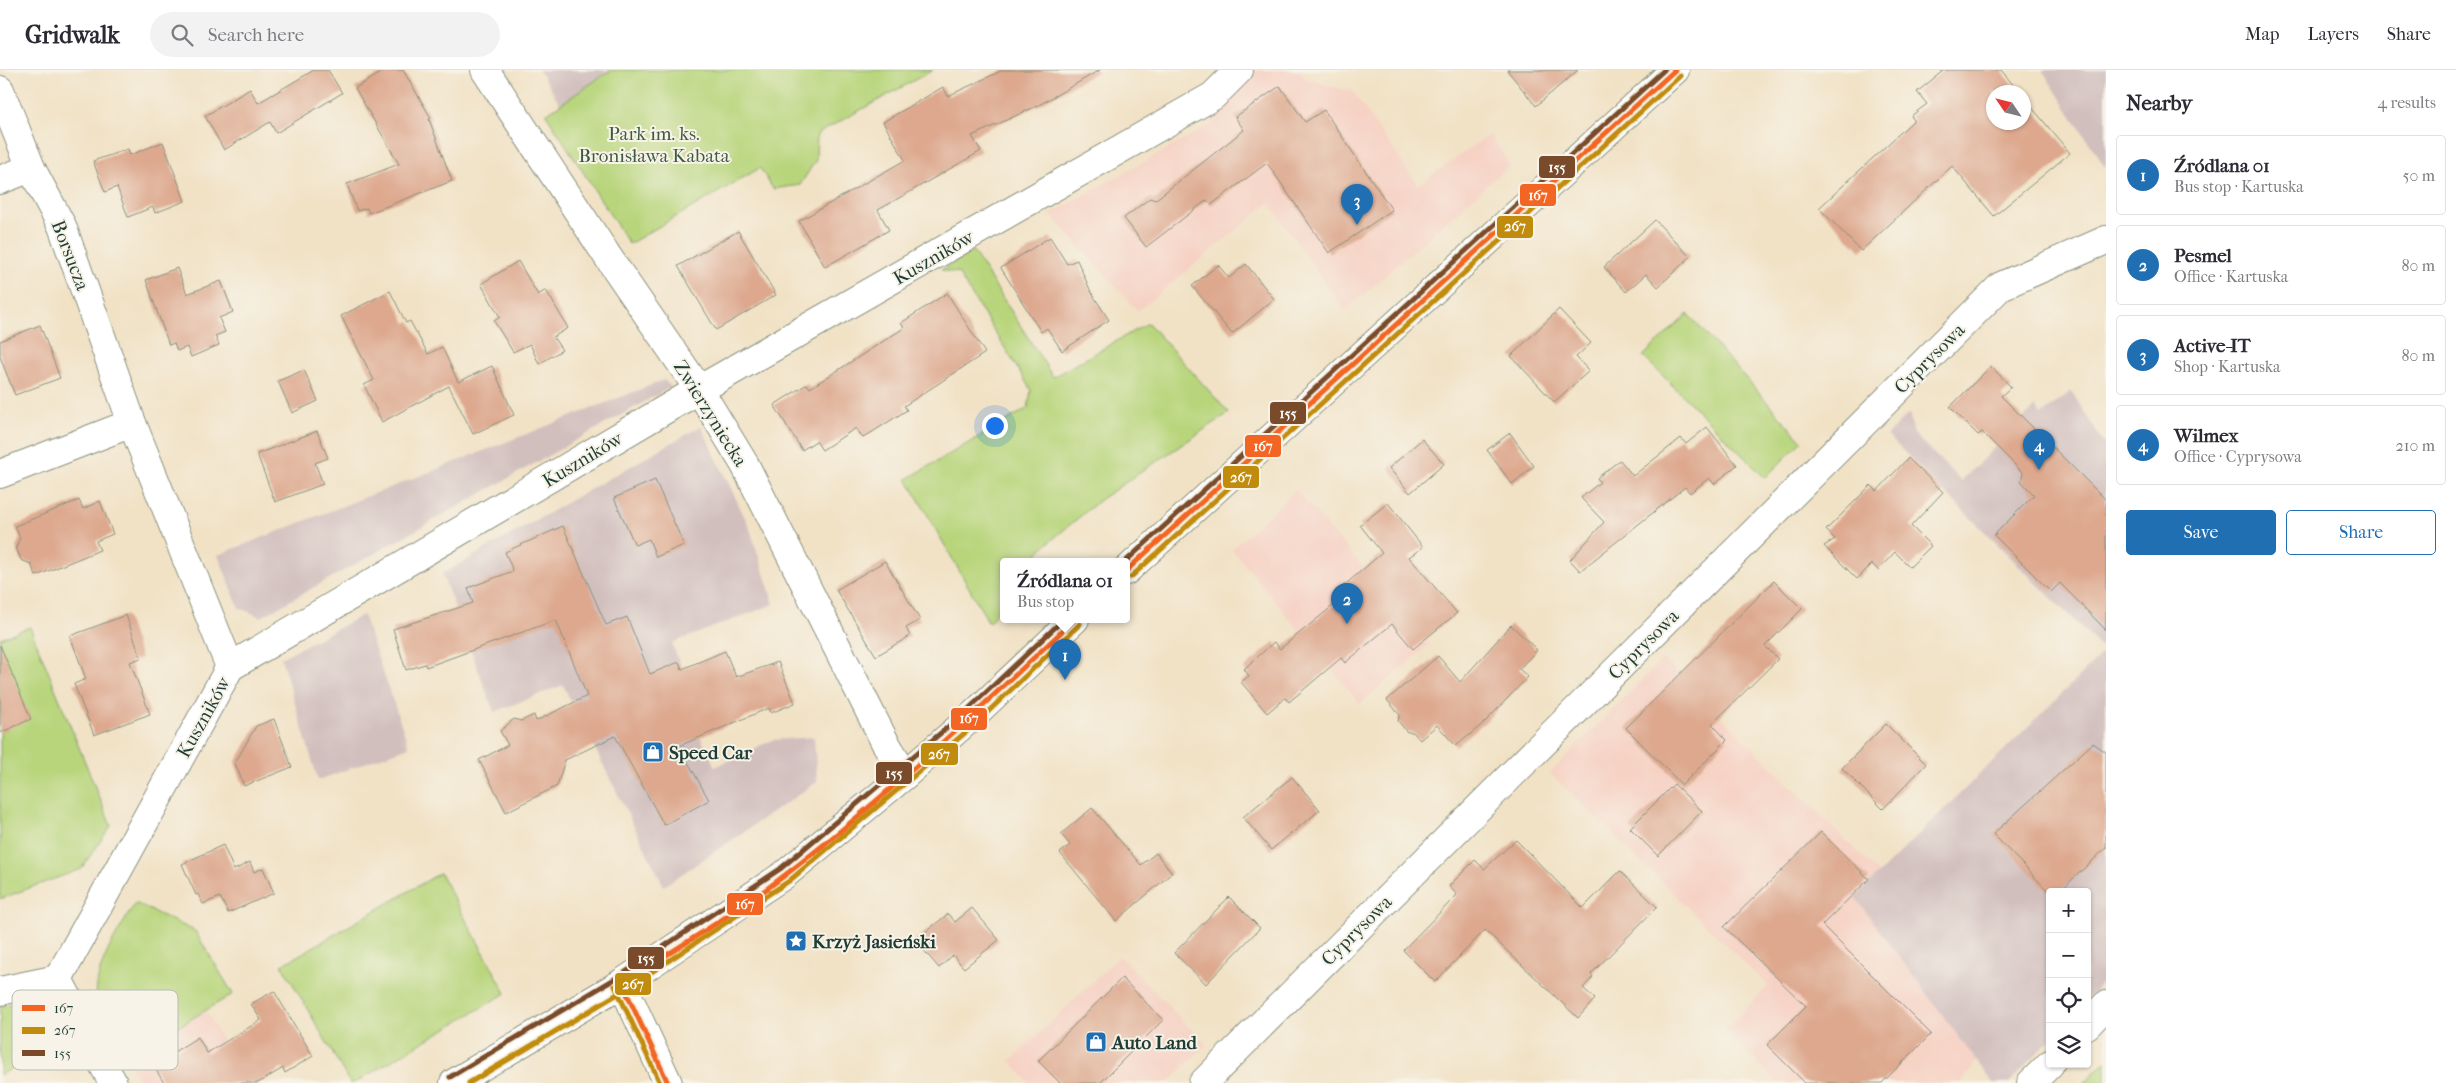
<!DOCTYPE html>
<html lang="en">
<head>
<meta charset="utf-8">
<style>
  body { margin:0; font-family:"IM FELL French Canon",serif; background:#f2f2f3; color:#2b2b33 }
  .controls { position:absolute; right:15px; bottom:15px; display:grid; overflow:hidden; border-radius:5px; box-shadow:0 1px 4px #0004 }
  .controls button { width:45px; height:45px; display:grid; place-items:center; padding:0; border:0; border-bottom:1px solid #e1e1e2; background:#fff; color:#2b2b33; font:25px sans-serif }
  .compass { position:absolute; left:1986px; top:15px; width:45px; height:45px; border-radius:50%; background:#fff; box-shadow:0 1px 4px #0004; rotate:305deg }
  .you { position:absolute; left:994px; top:355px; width:18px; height:18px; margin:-12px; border:4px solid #fff; border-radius:50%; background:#1a73e8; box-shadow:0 0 0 8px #1a73e833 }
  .badge { display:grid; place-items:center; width:32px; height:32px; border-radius:50%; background:#1f6fb2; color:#fff; font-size:16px; font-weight:700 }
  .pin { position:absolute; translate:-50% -41px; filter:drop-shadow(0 1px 2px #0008) }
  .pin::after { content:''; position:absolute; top:26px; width:18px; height:15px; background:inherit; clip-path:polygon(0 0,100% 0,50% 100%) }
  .popup { position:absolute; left:1000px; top:488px; width:130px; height:65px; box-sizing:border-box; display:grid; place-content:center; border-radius:5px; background:#fff; filter:drop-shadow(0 1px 4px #0005); font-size:16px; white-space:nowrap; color:#7c7c81 }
  .popup b { font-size:19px; color:#2b2b33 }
  .popup::after { content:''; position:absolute; left:50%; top:100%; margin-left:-10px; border:10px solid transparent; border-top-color:#fff }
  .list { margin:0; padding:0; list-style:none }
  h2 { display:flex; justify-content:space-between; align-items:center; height:65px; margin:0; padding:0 20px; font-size:21px }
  h2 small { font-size:16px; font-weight:400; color:#7c7c81 }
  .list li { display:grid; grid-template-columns:32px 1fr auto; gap:15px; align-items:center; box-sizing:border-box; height:80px; margin:0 10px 10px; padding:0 10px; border:1px solid #e1e1e2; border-radius:5px }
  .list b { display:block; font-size:19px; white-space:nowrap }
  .list p { margin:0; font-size:16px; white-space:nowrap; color:#7c7c81 }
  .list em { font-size:16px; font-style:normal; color:#7c7c81 }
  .actions { display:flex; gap:10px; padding:15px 20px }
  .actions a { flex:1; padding:11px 0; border:1px solid #1f6fb2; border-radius:5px; text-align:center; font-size:18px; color:#1f6fb2 }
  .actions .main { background:#1f6fb2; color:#fff }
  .icon { flex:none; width:28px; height:28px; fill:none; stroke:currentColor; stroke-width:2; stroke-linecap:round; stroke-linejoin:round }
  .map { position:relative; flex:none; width:2106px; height:1013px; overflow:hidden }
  header { display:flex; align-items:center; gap:30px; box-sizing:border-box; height:70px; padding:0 25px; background:#fff; border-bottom:1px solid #e1e1e2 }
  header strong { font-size:24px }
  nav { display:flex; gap:28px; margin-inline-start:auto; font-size:18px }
  .search { width:350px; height:45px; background:#f2f2f3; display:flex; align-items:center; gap:12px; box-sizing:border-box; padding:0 18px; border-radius:28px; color:#7c7c81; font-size:19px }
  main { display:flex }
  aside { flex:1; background:#fff }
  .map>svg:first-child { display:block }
  .built { fill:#f6d2c4 }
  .industrial { fill:#d1bfbe }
  .green { fill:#b8d57b; stroke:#6c8958 }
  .building { fill:#dda88e }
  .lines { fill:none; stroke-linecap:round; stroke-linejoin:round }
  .minor-casing { stroke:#88907d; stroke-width:30 }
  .tertiary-casing { stroke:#88907d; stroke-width:30 }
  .minor { stroke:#fff; stroke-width:28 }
  .tertiary { stroke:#fff; stroke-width:28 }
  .bus-1-casing { stroke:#f7f3e8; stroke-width:9 }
  .bus-2-casing { stroke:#f7f3e8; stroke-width:9 }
  .bus-3-casing { stroke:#f7f3e8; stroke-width:9 }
  .bus-1 { stroke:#f26522; stroke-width:5 }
  .bus-2 { stroke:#c18c0d; stroke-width:5 }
  .bus-3 { stroke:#7a4b2a; stroke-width:5 }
  .labels { text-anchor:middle; stroke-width:4; stroke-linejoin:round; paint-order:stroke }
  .park-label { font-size:19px; fill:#3e5b42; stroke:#f7f3e8 }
  .street-label { font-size:19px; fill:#1f3d34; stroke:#f7f3e8 }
  .poi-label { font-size:19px; font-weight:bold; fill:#1f3d34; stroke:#f7f3e8; text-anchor:start }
  .key { fill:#f7f3e8; stroke:#b6bcb2; stroke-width:1 }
  .key-label { font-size:14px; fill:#1f3d34 }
  .line-badge { stroke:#f7f3e8; stroke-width:2 }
  .badge-label { font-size:14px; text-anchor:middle; font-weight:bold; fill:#fff }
</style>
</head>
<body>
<header>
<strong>Gridwalk</strong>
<div class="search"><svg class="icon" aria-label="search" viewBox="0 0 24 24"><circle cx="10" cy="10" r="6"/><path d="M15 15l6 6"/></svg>Search here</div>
<nav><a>Map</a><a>Layers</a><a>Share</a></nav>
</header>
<main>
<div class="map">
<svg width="2106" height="1013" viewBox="0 0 2106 1013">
  <rect width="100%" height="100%" fill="#f7f3e8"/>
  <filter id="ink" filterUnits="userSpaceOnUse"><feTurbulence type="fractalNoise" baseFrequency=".02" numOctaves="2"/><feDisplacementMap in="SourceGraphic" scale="10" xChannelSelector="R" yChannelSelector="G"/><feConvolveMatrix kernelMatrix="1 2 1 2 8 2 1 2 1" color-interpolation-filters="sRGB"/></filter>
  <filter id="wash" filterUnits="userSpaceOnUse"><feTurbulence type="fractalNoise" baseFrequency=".0096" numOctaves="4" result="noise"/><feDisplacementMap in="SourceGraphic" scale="20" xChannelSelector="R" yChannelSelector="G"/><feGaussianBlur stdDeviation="1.12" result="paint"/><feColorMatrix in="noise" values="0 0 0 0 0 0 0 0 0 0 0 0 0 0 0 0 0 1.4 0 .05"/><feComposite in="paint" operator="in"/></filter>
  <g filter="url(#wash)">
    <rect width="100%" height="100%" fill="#f1e2c6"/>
    <g class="built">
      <path d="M1255,0H1299L1306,9L1347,21L1350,18L1418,115L1490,64L1510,95L1345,241L1269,133L1138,241L1050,144L1214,53L1209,46Z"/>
      <path d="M1296,420L1430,574L1360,634L1232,479Z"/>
      <path d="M1663,589L1879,803L1855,827L1977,991L1962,1013H1778L1725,960L1768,916L1550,703Z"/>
      <path d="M1120,886L1206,975L1168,1013H1030L1010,991Z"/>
      <path d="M206,941L247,1013H140L126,988Z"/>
    </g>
    <g class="industrial">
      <path d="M539,0H611L560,34Z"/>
      <path d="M2042,0H2106V99Z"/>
      <path d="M664,310L671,317L261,547L239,538L218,485Z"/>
      <path d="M2071,321L2106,377V909L2087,929V822H2050V969L2009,1013H1993L1855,827L2105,581L1887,365L1909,343L1914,364L1961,411L2035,337L2041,345Z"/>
      <path d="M701,356L749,456L774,534L672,573L679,592L641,608L696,658L715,697L772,670L814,667L817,712L664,816L563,615L494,642L442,504Z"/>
      <path d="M363,545L409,677L318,710L281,588Z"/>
    </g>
    <g class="green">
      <path d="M611,0H933L817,64L816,90L800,115L773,119L760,98L629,174L546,44Z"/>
      <path d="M973,181L1053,307L1148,253L1229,343L1101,429L1041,479L1032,491H1004V532L989,553L907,409L1028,338L1031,320L958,203L941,200Z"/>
      <path d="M1688,244L1802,371L1765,408L1643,286Z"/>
      <path d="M30,557L111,756L81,799L0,829V568Z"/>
      <path d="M440,803L506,923L354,1013H350L282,895Z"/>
      <path d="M135,833L195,861L233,924L126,988C118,973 103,952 98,937C89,901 119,862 135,833Z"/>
      <path d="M43,928L67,969L0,1005V936Z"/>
      <path d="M2106,990V1013H2084Z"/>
    </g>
    <g id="blocks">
      <g class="building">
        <path d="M314,0H328L342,23L276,63L270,52L224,80L205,46L250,19L258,33Z"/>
        <path d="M386,0H403L431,48L429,49L452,111L369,143L367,138L357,141L347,114L399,94L355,18Z"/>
        <path d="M1003,0H1100L1039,35L972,66L981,81L878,140L889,160L825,197L799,151L905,90L883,52L943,17L948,26Z"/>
        <path d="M1507,0H1578L1536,36Z"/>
        <path d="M1944,0H2001L2019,22H1994V52H2024V28L2070,83L1994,146L1952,96L1861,181L1819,138L1914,50L1911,46L1927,34L1917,22Z"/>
        <path d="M1280,16L1305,52L1324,40L1392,140L1329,183L1267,93L1211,135L1207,130L1146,177L1124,148L1150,128L1155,130L1244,60L1235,47Z"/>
        <path d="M163,72L185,131L155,143L153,137L128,147L117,117L105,122L93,91L128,79L130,85Z"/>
        <path d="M1655,150L1690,187L1658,217L1646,204L1626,222L1604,197Z"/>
        <path d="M738,161L776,225L716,260L678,196Z"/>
        <path d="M1050,167L1067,194L1077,190L1091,222L1109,250L1062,281L1047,258L1041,262L1001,198Z"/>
        <path d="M518,191L538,225L546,220L568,258L553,267L562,280L539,294L530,274L513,282L494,251L500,247L481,214Z"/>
        <path d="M1246,194L1274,229L1232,264L1192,216L1218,195L1229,208Z"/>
        <path d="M177,198L187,224L221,211L233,242L219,248L225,262L215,266L219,275L191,287L187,277L177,281L174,273L169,275L146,210Z"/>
        <path d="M390,221L406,253L410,251L428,284L442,277L458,312L492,296L514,345L473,364L449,316L382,352L364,315L374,310L341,246Z"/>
        <path d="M947,223L985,283L904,336L907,340L863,368L856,358L822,380L816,371L802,380L774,335L807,314L810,318L904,258L901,253Z"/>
        <path d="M1559,239L1591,273L1576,287L1589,301L1554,332L1511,286Z"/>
        <path d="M40,255L60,308L15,325L0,287V271Z"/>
        <path d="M1991,296L2011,317L2001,326L2106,430V560L2060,513L2051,522L1994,465L2034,425L2021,411L2023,403L1982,362L1978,365L1950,337Z"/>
        <path d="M304,300L318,331L292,343L278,311Z"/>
        <path d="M1707,357L1737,395L1714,414L1709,408L1690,423L1685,417L1580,501L1570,490L1604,452L1581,428L1600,412L1597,408L1620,390L1633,406L1681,368L1686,374Z"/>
        <path d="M317,361L328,388L315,393L323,414L275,432L257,384Z"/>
        <path d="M1510,363L1534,396L1512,414L1487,380Z"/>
        <path d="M1422,369L1444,394L1410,423L1389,398Z"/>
        <path d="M1908,388L1943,422L1911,456L1931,476L1910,497L1895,482L1878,500L1872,494L1857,509L1824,476L1835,469L1826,460L1871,415L1877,421Z"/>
        <path d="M655,410L684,475L656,487L649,469L635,475L614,428Z"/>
        <path d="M79,430L83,439L100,431L113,464L96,471L100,480L36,506L31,494L21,490L16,477L20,468L15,456Z"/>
        <path d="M1388,433L1423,477L1409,487L1457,543L1413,579L1392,554L1345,593L1341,588L1289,632L1285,628L1267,643L1241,612L1249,606L1244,599L1274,572L1280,579L1345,526L1340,519L1382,483L1360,455Z"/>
        <path d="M563,456L606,555L627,547L650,604L679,592L682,599L725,581L736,607L778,592L795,633L771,643L769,638L679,676L709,730L664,755L615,666L565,690L557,716L506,742L479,690L508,675L500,661L514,649L521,651L534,645L536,651L587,626L556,550L426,597L425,594L406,600L393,559L473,533L468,518L513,501L505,482Z"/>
        <path d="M885,491L920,550L906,558L910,566L876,586L836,520Z"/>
        <path d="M1774,511L1802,539L1765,576L1778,589L1712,654L1727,670L1682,715L1626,658Z"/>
        <path d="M126,545L141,588L130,592L150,644L94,665L74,614L86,609L70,566Z"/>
        <path d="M1511,555L1537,580L1519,599L1528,607L1485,652L1456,676L1437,655L1420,670L1413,662H1407L1398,651L1400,645L1387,630L1438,586L1460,612Z"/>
        <path d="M0,575L31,649L0,663Z"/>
        <path d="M274,649L292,697L244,716L235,693L256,656Z"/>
        <path d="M1886,654L1926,694L1883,739L1842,698Z"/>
        <path d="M2093,673L2106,682V778L2059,822L2050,823L1993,764Z"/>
        <path d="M1292,707L1320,740L1271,780L1243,747Z"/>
        <path d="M1674,714L1702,741L1658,786L1630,758Z"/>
        <path d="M1092,738L1141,795L1156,783L1172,803L1116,851L1060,783L1070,775L1061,764Z"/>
        <path d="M1821,762L1869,809L1822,855L1931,964L1882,1013H1805L1767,975L1806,936L1724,857Z"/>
        <path d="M1516,770L1583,838L1620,801L1657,837L1591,904L1593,907L1583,918L1595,929L1578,948L1485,860L1435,912L1403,880L1457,825L1449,816L1475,790L1484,799Z"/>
        <path d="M223,775L234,800L250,792L254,802L263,798L274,823L228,843L220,827L203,834L198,824L196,825L182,794Z"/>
        <path d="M1229,827L1260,858L1206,914L1174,883Z"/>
        <path d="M972,838L999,870L964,898L953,885L939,898L915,870L948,844L955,852Z"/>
        <path d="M1122,908L1163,950L1100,1013H1060L1038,991Z"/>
        <path d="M274,921L313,986L285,1003L283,998L258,1013H164L153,995L198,967L207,983L261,950L251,934Z"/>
      </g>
    </g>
  </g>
  <g filter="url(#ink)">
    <use href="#blocks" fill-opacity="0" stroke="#88907d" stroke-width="1"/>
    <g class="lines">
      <g class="minor-casing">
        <g id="minor">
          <path d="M485,0L608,187L700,321L745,395L885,672L905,705"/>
          <path d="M0,20L31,98L62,156L132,353L230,597"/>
          <path d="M0,110L31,98"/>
          <path d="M0,404L132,353"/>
          <path d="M58,909L230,597L688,326L1213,26L1239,0"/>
          <path d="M58,909L113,1013"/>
          <path d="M0,921L58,909"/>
          <path d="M2087,955L2106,935"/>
          <path d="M1203,1013L2001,216L2106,170"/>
          <path d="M2031,1013L2050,994"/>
        </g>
      </g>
      <g class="tertiary-casing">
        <g id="tertiary">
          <path d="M1126,501L1675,0"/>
          <path d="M622,913L668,1013"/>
          <path d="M454,1013L622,913L784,805L905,705L967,651L1075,549"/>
        </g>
      </g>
      <use href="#minor" class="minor"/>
      <use href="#tertiary" class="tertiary"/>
      <g class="bus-1-casing">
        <g id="bus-1">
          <path d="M1126,501L1675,0"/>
          <path d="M622,913C671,882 721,852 768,818C877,737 976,642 1075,549"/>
          <path d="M622,913L668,1013"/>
        </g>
      </g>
      <g class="bus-2-casing">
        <g id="bus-2">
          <path d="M1131,507L1680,6"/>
          <path d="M615,916L660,1013"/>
          <path d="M469,1013L626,919L789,811L972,657L1080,554"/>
        </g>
      </g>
      <g class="bus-3-casing">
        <g id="bus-3">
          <path d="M1126,491L1664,0"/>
          <path d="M450,1007L618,907L780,799L962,645L1064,549"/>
        </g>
      </g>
      <use href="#bus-1" class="bus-1"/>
      <use href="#bus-2" class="bus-2"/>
      <use href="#bus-3" class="bus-3"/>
    </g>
  </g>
  <defs>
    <g id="shop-square" transform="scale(1.125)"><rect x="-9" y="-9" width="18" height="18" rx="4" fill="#1f6fb2" stroke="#f7f3e8"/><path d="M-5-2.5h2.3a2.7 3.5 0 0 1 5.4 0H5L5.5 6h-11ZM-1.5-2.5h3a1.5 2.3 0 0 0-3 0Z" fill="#fff"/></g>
    <g id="sight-square" transform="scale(1.125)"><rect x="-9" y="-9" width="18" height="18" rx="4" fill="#1f6fb2" stroke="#f7f3e8"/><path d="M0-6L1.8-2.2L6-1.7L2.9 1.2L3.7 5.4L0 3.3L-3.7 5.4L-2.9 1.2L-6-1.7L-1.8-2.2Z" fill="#fff"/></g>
  </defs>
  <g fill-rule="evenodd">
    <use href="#shop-square" x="653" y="682"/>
    <use href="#sight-square" x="796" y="871"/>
    <use href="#shop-square" x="1096" y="972"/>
  </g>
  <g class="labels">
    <g class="park-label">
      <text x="654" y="70">Park im. ks.<tspan x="654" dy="22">Bronisława Kabata</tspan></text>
    </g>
    <g class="street-label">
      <text transform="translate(71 185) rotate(69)" y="7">Borsucza</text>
      <text transform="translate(933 187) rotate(-30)" y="7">Kuszników</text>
      <text transform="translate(1929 288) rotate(-45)" y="7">Cyprysowa</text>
      <text transform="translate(711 343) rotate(58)" y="7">Zwierzyniecka</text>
      <text transform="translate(582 389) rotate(-31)" y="7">Kuszników</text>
      <text transform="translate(1643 574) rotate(-45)" y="7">Cyprysowa</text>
      <text transform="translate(203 647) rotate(-61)" y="7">Kuszników</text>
      <text transform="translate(1356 860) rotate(-45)" y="7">Cyprysowa</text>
    </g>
    <g class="poi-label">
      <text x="669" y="689">Speed Car</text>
      <text x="812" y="878">Krzyż Jasieński</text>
      <text x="1112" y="979">Auto Land</text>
    </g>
  </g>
  <rect x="12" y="920" width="166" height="80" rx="8" class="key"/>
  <rect x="22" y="935" width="23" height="6" fill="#f26522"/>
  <rect x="22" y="957" width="23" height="7" fill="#c18c0d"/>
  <rect x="22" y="980" width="23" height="6" fill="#7a4b2a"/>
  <g class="key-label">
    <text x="54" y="943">167</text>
    <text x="54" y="965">267</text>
    <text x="54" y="988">155</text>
  </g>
  <g class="line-badge">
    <rect x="1538" y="85" width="38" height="24" rx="5" fill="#7a4b2a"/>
    <rect x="1519" y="113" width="38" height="24" rx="5" fill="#f26522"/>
    <rect x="1496" y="145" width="38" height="24" rx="5" fill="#c18c0d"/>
    <rect x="1269" y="331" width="38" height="24" rx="5" fill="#7a4b2a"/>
    <rect x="1244" y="364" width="38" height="24" rx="5" fill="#f26522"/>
    <rect x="1222" y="395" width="38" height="24" rx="5" fill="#c18c0d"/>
    <rect x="950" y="637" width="38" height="24" rx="5" fill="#f26522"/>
    <rect x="920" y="672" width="39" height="24" rx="5" fill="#c18c0d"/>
    <rect x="875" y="691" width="38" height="24" rx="5" fill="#7a4b2a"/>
    <rect x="726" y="822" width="38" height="24" rx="5" fill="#f26522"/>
    <rect x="627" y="876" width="38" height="24" rx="5" fill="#7a4b2a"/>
    <rect x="614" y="902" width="38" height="24" rx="5" fill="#c18c0d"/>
  </g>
  <g class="badge-label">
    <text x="1557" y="102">155</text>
    <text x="1538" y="130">167</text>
    <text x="1515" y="161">267</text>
    <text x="1288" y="348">155</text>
    <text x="1263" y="381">167</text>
    <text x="1241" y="412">267</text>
    <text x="969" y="653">167</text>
    <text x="939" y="689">267</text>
    <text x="894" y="708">155</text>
    <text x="745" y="839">167</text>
    <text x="646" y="893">155</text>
    <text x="633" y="919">267</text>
  </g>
</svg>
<div class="controls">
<button>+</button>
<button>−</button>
<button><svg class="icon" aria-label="locate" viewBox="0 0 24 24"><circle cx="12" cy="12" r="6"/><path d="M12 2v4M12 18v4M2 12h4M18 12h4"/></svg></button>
<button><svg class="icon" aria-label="layers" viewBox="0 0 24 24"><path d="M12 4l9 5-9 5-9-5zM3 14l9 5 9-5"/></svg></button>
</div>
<svg class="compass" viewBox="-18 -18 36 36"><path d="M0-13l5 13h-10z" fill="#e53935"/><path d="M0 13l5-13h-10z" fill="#7c7c81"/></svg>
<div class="you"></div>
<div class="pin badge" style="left:1065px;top:610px">1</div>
<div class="popup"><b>Źródlana 01</b>Bus stop</div>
<div class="pin badge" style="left:1347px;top:554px">2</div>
<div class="pin badge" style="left:1357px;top:155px">3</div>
<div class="pin badge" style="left:2039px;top:400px">4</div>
</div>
<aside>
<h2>Nearby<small>4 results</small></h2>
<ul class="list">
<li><span class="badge">1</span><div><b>Źródlana 01</b><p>Bus stop · Kartuska</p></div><em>50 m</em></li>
<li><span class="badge">2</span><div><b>Pesmel</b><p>Office · Kartuska</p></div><em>80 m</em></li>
<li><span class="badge">3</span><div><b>Active-IT</b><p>Shop · Kartuska</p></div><em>80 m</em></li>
<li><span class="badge">4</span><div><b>Wilmex</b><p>Office · Cyprysowa</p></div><em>210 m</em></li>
</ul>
<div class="actions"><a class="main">Save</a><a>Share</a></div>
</aside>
</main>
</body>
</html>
